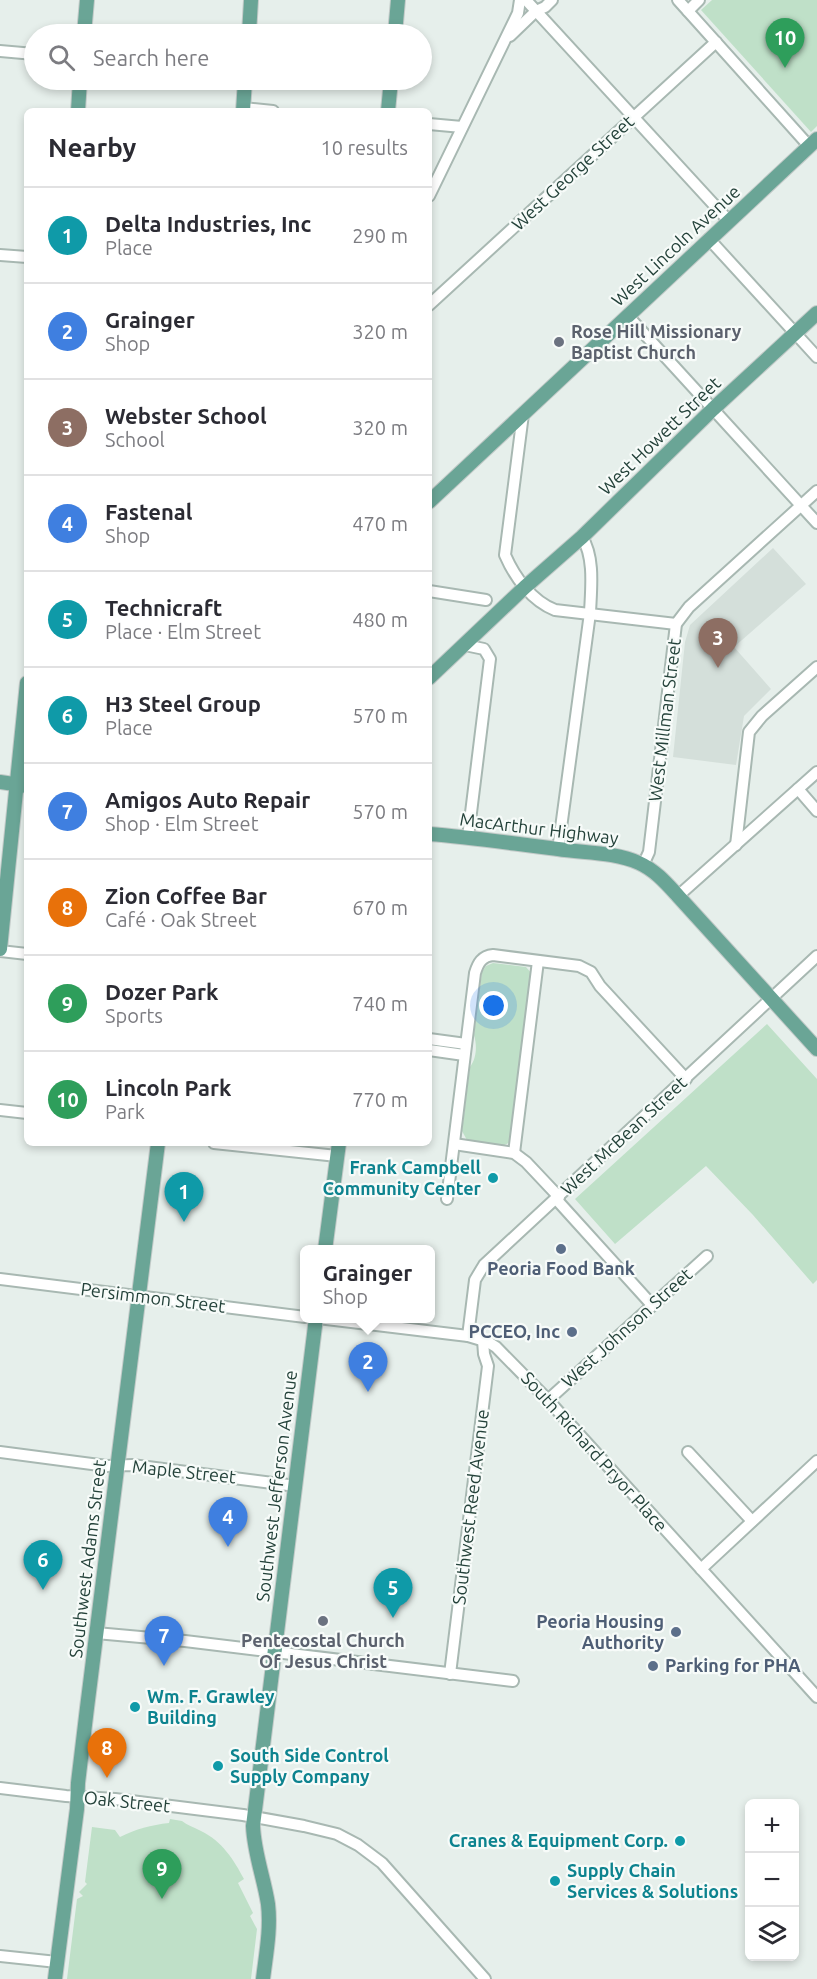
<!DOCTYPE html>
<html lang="en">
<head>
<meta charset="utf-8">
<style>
  body { margin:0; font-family:Ubuntu,sans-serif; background:#f2f2f3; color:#2b2b33 }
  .controls { position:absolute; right:18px; bottom:18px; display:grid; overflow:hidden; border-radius:9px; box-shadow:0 3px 9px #0003 }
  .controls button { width:54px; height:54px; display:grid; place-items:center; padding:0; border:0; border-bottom:2px solid #e1e1e2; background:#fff; color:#2b2b33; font:30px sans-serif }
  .you { position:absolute; left:494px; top:1006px; width:21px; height:21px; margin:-15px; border:4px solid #fff; border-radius:50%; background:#1a73e8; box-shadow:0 0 0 9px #1a73e833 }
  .badge { display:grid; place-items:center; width:39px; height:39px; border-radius:50%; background:#2563eb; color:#fff; font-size:20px; font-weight:700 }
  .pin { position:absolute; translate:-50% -50px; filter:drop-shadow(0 2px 3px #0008) }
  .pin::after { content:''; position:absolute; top:32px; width:21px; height:18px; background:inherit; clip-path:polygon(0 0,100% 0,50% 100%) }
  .popup { position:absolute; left:300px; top:1245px; width:135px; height:78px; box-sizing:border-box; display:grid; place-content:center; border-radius:9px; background:#fff; filter:drop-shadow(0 2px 4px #0005); font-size:20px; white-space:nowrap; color:#7c7c81 }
  .popup b { font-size:22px; color:#2b2b33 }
  .popup::after { content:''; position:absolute; left:50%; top:100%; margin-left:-12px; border:12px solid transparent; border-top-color:#fff }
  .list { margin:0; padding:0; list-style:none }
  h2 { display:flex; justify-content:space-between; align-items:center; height:78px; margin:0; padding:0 24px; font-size:26px }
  h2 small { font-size:20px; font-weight:400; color:#7c7c81 }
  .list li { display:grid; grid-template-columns:39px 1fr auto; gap:18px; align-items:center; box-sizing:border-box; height:96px; padding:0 24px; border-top:2px solid #e1e1e2 }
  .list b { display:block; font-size:22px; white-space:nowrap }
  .list p { margin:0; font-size:20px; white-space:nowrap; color:#7c7c81 }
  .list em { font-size:20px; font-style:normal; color:#7c7c81 }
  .icon { flex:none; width:33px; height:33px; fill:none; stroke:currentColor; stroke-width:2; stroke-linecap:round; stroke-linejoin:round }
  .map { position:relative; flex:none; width:817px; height:1979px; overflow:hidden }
  .search { position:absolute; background:#fff; box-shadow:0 3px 9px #0003; left:24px; top:24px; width:408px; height:66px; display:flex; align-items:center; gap:15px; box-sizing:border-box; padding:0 21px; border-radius:33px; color:#7c7c81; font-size:22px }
  .panel { position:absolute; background:#fff; box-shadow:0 3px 9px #0003; left:24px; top:108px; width:408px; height:1038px; border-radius:9px }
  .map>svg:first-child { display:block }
  .built { fill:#d4dfda }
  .green { fill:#bfe0c8 }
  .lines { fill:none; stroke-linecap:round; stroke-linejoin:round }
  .minor-casing { stroke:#a8b8b2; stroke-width:14 }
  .major-casing { stroke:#c2cac8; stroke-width:16 }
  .minor { stroke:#fff; stroke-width:10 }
  .major { stroke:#6aa596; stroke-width:14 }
  .worship-dot { fill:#6b7280; stroke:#f7fbf9; stroke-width:2 }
  .culture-dot { fill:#0f9aa8; stroke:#f7fbf9; stroke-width:2 }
  .service-dot { fill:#5c6f8a; stroke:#f7fbf9; stroke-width:2 }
  .labels { text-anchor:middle; stroke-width:4.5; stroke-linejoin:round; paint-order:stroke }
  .street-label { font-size:18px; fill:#24423a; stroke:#f7fbf9 }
  .worship-label { font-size:18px; font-weight:bold; fill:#5b616d; stroke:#f7fbf9; text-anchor:start }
  .culture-label { font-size:18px; font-weight:bold; fill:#0d838f; stroke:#f7fbf9; text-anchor:start }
  .service-label { font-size:18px; font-weight:bold; fill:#4e5e75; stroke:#f7fbf9; text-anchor:end }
</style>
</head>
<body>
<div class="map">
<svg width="817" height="1979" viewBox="0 0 817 1979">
  <rect width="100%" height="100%" fill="#e6efeb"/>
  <path class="built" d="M773,548L806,584L734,647L771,689L744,716L736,765L673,757L685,642L690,625Z"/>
  <g class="green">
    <path d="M712,0H817V126L811,132L701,10Z"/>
    <path d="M493,963L526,967L533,975L525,1026L519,1087L516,1090L511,1127L513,1139C502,1152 482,1144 468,1142L462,1131L470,1067C477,1058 477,1045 474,1035L482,972L486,966Z"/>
    <path d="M767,1024L817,1079V1280L813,1284L753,1215L706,1166L615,1244L575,1199Z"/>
    <path d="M170,1819L182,1821C187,1825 193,1827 201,1831C222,1841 234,1860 244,1879L238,1883L253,1913L250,1916L257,1929L251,1979H67L77,1899L83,1896L79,1892L87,1884L85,1882L92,1827L115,1830L120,1837C136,1829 151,1825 169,1823Z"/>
  </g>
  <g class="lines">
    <g class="minor-casing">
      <g id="minor">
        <path d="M526,0L728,220"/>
        <path d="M678,0L809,146"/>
        <path d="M688,11L699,0"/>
        <path d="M510,36L536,11L545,7L552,0"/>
        <path d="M0,51L34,54"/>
        <path d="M243,108L273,111"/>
        <path d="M429,124L462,127"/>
        <path d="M429,196L518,13L520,0"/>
        <path d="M709,239L817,357"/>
        <path d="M0,255L27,257"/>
        <path d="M429,305L716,42"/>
        <path d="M628,316L817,523"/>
        <path d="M523,414L505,555C515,578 532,601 555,610L676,624"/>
        <path d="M429,591L486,600"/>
        <path d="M465,645L484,649L490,659L468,837"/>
        <path d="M798,789L817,811"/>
        <path d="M736,845L749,732L762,716L817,667"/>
        <path d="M558,850L590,613C591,589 595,558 582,537"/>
        <path d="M643,865L649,852L676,624L689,607L817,491"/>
        <path d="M678,896L817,772"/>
        <path d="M0,951L27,954"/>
        <path d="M429,1039L466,1044"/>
        <path d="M429,1050L464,1055"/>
        <path d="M0,1110L27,1113"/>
        <path d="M214,1143L337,1156"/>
        <path d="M454,1144L514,1153L526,1162L559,1197"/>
        <path d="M514,1153L538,961"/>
        <path d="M447,1199L475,973C478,963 482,956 493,955L579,966L591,972L600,986L686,1079"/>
        <path d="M556,1199L652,1305"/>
        <path d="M0,1279L305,1317"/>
        <path d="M318,1318L468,1336L488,1342L496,1347L548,1400L817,1697"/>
        <path d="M468,1336L475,1280L484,1265L817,956"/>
        <path d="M548,1400L707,1256"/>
        <path d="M0,1452L107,1466L132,1465L296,1486"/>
        <path d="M688,1452L752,1521"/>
        <path d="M701,1569L817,1461"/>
        <path d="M96,1633L185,1641L513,1681"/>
        <path d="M450,1674L488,1366L484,1354L483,1340"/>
        <path d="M0,1788L66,1796L115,1799L243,1815L304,1826L337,1834L358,1845L382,1863L485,1979"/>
        <path d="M0,1956L57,1962"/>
      </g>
    </g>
    <g class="major-casing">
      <g id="major">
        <path d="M84,34L87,0"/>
        <path d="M249,34L251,0"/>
        <path d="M395,34L398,0"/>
        <path d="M78,111L80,80"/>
        <path d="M243,111L245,80"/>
        <path d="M388,111L391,80"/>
        <path d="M429,502L817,139"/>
        <path d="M429,678L525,587L582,537L713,409L817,313"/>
        <path d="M0,782L27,786"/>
        <path d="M429,834C472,837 515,844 558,849C584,853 615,852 639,863C655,870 667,884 678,896L817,1049"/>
        <path d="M0,949L27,683"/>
        <path d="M325,1250L339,1143"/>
        <path d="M55,1979L77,1809L78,1783L87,1708L158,1143"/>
        <path d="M263,1979C266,1954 271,1929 268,1904C264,1878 254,1853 253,1826L316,1318"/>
      </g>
    </g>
    <use href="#minor" class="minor"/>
    <use href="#major" class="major"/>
  </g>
  <g class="worship-dot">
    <circle cx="559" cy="342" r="6"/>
    <circle cx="323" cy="1621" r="6"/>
  </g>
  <g class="culture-dot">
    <circle cx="493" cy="1178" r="6"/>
    <circle cx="135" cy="1707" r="6"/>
    <circle cx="218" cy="1766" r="6"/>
    <circle cx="680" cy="1841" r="6"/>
    <circle cx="555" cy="1881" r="6"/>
  </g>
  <g class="service-dot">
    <circle cx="561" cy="1249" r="6"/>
    <circle cx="572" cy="1332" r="6"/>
    <circle cx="676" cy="1632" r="6"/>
    <circle cx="653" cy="1666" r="6"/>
  </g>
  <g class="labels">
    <g class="street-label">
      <text transform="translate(573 173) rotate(-43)" y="6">West George Street</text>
      <text transform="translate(676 246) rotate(-43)" y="6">West Lincoln Avenue</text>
      <text transform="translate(660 436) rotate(-44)" y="6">West Howett Street</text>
      <text transform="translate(665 720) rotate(-83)" y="6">West Millman Street</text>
      <text transform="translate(539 829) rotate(7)" y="6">MacArthur Highway</text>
      <text transform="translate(624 1136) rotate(-43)" y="6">West McBean Street</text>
      <text transform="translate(153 1298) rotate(7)" y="6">Persimmon Street</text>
      <text transform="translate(627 1328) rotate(-42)" y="6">West Johnson Street</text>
      <text transform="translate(594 1452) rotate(48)" y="6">South Richard Pryor Place</text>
      <text transform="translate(184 1472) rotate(6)" y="6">Maple Street</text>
      <text transform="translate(277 1486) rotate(-83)" y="6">Southwest Jefferson Avenue</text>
      <text transform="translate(471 1507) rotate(-83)" y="6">Southwest Reed Avenue</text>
      <text transform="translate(88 1559) rotate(-83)" y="6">Southwest Adams Street</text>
      <text transform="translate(127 1802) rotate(6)" y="6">Oak Street</text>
    </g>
    <g class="worship-label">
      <text x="571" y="338">Rose Hill Missionary<tspan x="571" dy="21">Baptist Church</tspan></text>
      <text x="323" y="1647" text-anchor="middle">Pentecostal Church<tspan x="323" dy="21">Of Jesus Christ</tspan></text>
    </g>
    <g class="culture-label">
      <text x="481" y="1174" text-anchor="end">Frank Campbell<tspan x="481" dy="21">Community Center</tspan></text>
      <text x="147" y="1703">Wm. F. Grawley<tspan x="147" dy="21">Building</tspan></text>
      <text x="230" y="1762">South Side Control<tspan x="230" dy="21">Supply Company</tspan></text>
      <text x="668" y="1847" text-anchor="end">Cranes &amp; Equipment Corp.</text>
      <text x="567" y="1877">Supply Chain<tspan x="567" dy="21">Services &amp; Solutions</tspan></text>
    </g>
    <g class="service-label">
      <text x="561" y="1275" text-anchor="middle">Peoria Food Bank</text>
      <text x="560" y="1338">PCCEO, Inc</text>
      <text x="664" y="1628">Peoria Housing<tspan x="664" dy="21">Authority</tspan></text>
      <text x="665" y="1672" text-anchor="start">Parking for PHA</text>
    </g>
  </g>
</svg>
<div class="controls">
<button>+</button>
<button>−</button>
<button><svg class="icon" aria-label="layers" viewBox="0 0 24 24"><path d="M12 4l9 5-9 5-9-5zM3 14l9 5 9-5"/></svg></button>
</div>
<div class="you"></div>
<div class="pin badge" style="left:184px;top:1222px;background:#0f9aa8">1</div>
<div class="pin badge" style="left:368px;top:1392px;background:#3f7fe0">2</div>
<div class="popup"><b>Grainger</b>Shop</div>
<div class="pin badge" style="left:718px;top:668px;background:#8d6e63">3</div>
<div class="pin badge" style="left:228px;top:1547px;background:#3f7fe0">4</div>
<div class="pin badge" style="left:393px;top:1618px;background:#0f9aa8">5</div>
<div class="pin badge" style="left:43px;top:1590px;background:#0f9aa8">6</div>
<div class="pin badge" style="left:164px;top:1666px;background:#3f7fe0">7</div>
<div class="pin badge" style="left:107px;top:1778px;background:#e8710a">8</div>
<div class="pin badge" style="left:162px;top:1899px;background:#2e9e5b">9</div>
<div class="pin badge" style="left:785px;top:68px;background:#2e9e5b">10</div>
<div class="search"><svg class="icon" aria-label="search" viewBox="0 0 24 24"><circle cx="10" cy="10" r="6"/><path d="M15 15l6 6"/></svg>Search here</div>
<section class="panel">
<h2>Nearby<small>10 results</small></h2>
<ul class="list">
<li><span class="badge" style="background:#0f9aa8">1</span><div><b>Delta Industries, Inc</b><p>Place</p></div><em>290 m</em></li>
<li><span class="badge" style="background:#3f7fe0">2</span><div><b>Grainger</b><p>Shop</p></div><em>320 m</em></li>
<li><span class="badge" style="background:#8d6e63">3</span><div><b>Webster School</b><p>School</p></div><em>320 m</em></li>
<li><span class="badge" style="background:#3f7fe0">4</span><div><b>Fastenal</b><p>Shop</p></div><em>470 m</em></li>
<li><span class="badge" style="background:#0f9aa8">5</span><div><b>Technicraft</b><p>Place · Elm Street</p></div><em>480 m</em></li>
<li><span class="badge" style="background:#0f9aa8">6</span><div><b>H3 Steel Group</b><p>Place</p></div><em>570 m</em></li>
<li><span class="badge" style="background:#3f7fe0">7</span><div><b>Amigos Auto Repair</b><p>Shop · Elm Street</p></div><em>570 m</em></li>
<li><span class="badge" style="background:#e8710a">8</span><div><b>Zion Coffee Bar</b><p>Café · Oak Street</p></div><em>670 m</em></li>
<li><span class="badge" style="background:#2e9e5b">9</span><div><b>Dozer Park</b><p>Sports</p></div><em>740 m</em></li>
<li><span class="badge" style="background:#2e9e5b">10</span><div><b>Lincoln Park</b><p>Park</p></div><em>770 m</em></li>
</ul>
</section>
</div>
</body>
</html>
